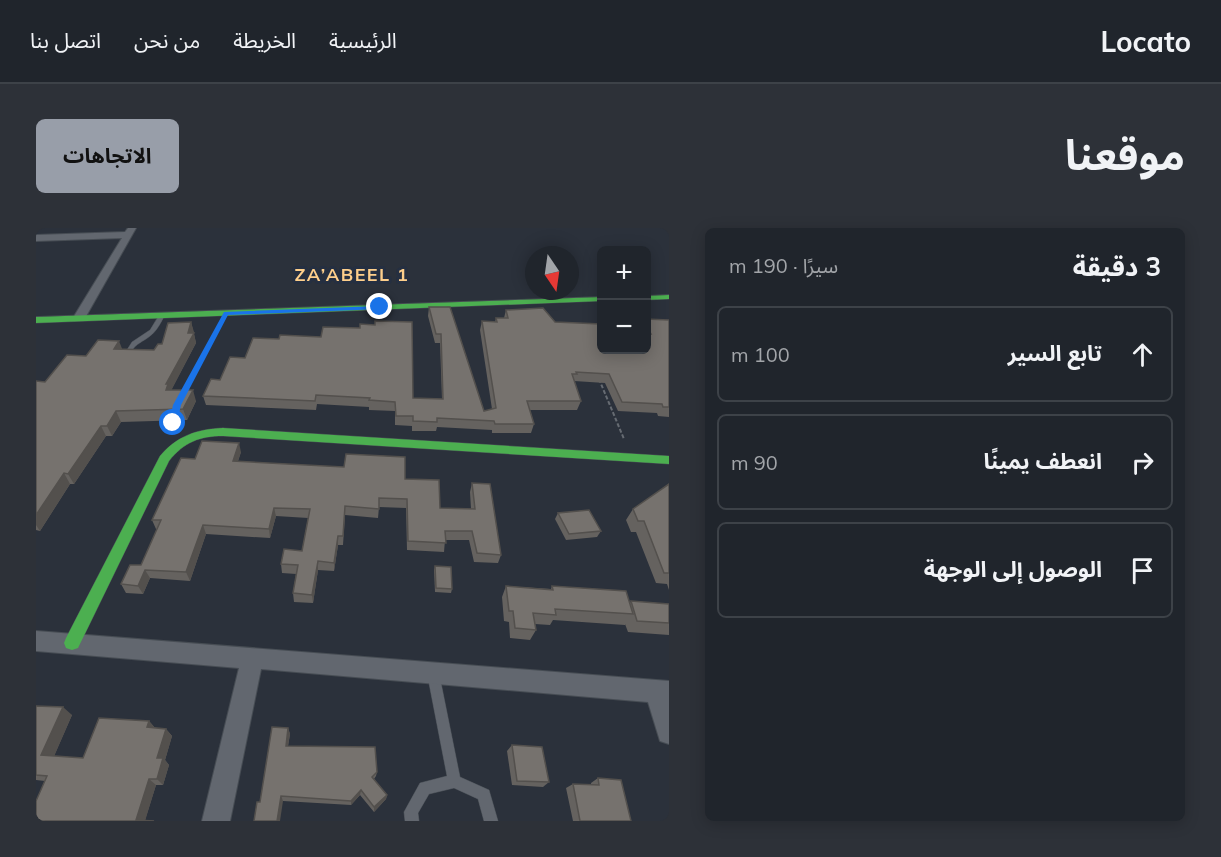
<!DOCTYPE html>
<html lang="ar">
<head>
<meta charset="utf-8">
<style>
  body { margin:0; font-family:Mulish,"Noto Sans Arabic",sans-serif; background:#2d3138; color:#f1f3f6; direction:rtl }
  .controls { position:absolute; right:18px; top:18px; display:grid; overflow:hidden; border-radius:9px; box-shadow:0 3px 15px #0003 }
  .controls button { width:54px; height:54px; display:grid; place-items:center; padding:0; border:0; border-bottom:2px solid #3d4248; background:#20252c; color:#f1f3f6; font:30px sans-serif }
  .compass { position:absolute; left:489px; top:18px; width:54px; height:54px; border-radius:50%; background:#20252c; box-shadow:0 3px 15px #0003; rotate:167deg }
  .stop { position:absolute; width:18px; height:18px; margin:-14px; border:4px solid #1a73e8; border-radius:50%; background:#fff }
  .stop.end { background:#1a73e8; border-color:#fff; box-shadow:0 2px 6px #0008 }
  .list { margin:0; padding:0; list-style:none }
  h2 { display:flex; justify-content:space-between; align-items:center; height:78px; margin:0; padding:0 24px; font-size:26px }
  h2 small { font-size:20px; font-weight:400; color:#a2a5a9 }
  .list li { display:grid; grid-template-columns:39px 1fr auto; gap:18px; align-items:center; box-sizing:border-box; height:96px; margin:0 12px 12px; padding:0 12px; border:2px solid #3d4248; border-radius:9px }
  .list b { display:block; font-size:22px; white-space:nowrap }
  .list em { font-size:20px; font-style:normal; color:#a2a5a9 }
  .icon { flex:none; width:33px; height:33px; fill:none; stroke:currentColor; stroke-width:2; stroke-linecap:round; stroke-linejoin:round }
  .map { position:relative; flex:none; width:633px; height:593px; overflow:hidden; direction:ltr; border-radius:9px }
  header { display:flex; align-items:center; gap:36px; box-sizing:border-box; height:84px; padding:0 30px; background:#20252c; border-bottom:2px solid #3d4248 }
  header strong { font-size:28px }
  nav { display:flex; gap:33px; margin-inline-start:auto; font-size:21px }
  .intro { display:flex; align-items:center; justify-content:space-between; box-sizing:border-box; height:144px; padding:0 36px }
  h1 { margin:0; font-size:42px }
  .button { padding:15px 27px; border-radius:9px; background:#989ea9; color:#111; font-size:21px; font-weight:700 }
  main { display:flex; gap:36px; padding:0 36px }
  aside { flex:1; background:#20252c; border-radius:9px; box-shadow:0 3px 15px #0003 }
  .map>svg:first-child { display:block }
  .lines { fill:none; stroke-linecap:round; stroke-linejoin:round }
  .lane-casing { stroke:#474d54; stroke-width:1 }
  .street-casing { stroke:#474d54; stroke-width:2 }
  .fast-casing { stroke:#474d54; stroke-width:1 }
  .path { stroke:#666b72; stroke-width:2; stroke-dasharray:4 2; stroke-linecap:butt }
  .lane { fill:#62676f; fill-rule:evenodd }
  .street { fill:#62676f; fill-rule:evenodd }
  .fast { fill:#4caf50; fill-rule:evenodd }
  .wall { fill:#65625f }
  .shaded-wall { fill:#53504d }
  .building { fill:#76726e; stroke:#53504d; stroke-width:1.5 }
  .route { fill:#1a73e8 }
  .labels { text-anchor:middle; stroke-width:6; stroke-linejoin:round; paint-order:stroke }
  .far-district-label { font-size:18px; font-weight:bold; letter-spacing:1.5px; fill:#fecf8b; stroke:#252f41 }
</style>
</head>
<body>
<header>
<strong>Locato</strong>
<nav><a>الرئيسية</a><a>الخريطة</a><a>من نحن</a><a>اتصل بنا</a></nav>
</header>
<div class="intro"><h1>موقعنا</h1><a class="button">الاتجاهات</a></div>
<main>
<aside>
<h2>3 دقيقة<small>سيرًا · 190 m</small></h2>
<ul class="list">
<li><svg class="icon" aria-label="ahead" viewBox="0 0 24 24"><path d="M12 20V5M6 11l6-6 6 6"/></svg><div><b>تابع السير</b></div><em>100 m</em></li>
<li><svg class="icon" aria-label="right" viewBox="0 0 24 24"><path d="M7 20v-9h11M14 6l5 5-5 5"/></svg><div><b>انعطف يمينًا</b></div><em>90 m</em></li>
<li><svg class="icon" aria-label="arrive" viewBox="0 0 24 24"><path d="M6 21V4h12l-3 4 3 4H6"/></svg><div><b>الوصول إلى الوجهة</b></div></li>
</ul>
</aside>
<div class="map">
<svg width="633" height="593" viewBox="0 0 633 593">
  <rect width="100%" height="100%" fill="#2b313b"/>
  <g class="lines">
    <g class="lane-casing">
      <g id="lane">
        <path d="M124,86L129,87C125,94 121,103 114,108C107,114 100,115 95,124L100,128V130C96,131 91,128 89,125L96,114L114,102Z"/>
        <path d="M397,440L401,441L403,445L424,549L453,562L462,593H448L442,571L418,560L393,566L382,585L383,593H369L368,584L384,555L411,548L391,445L393,441Z"/>
      </g>
    </g>
    <g class="street-casing">
      <g id="street">
        <path d="M92,0H100L49,90L47,92H39L37,90L86,10L0,13V7L89,4Z"/>
        <path d="M0,403L633,453V516L624,513L612,474L225,441L194,593H166L203,440L0,423Z"/>
      </g>
    </g>
    <g class="fast-casing">
      <g id="fast">
        <path d="M633,67V71L610,72V68Z"/>
        <path d="M566,69V73L0,95V89Z"/>
        <path d="M187,200L633,228V236L187,208C164,208 148,214 133,233L42,420L36,422L30,420L28,415L30,410L124,228C141,208 161,201 187,200Z"/>
      </g>
    </g>
    <g class="path">
      <path d="M563,151L588,211"/>
      <path d="M148,164L183,98"/>
    </g>
    <use href="#lane" class="lane"/>
    <use href="#street" class="street"/>
    <use href="#fast" class="fast"/>
  </g>
  <g class="wall">
    <path d="M393,79L448,183L456,181L444,102L446,93L459,94L460,90H468L470,82L519,94L566,122H610V97L633,92V189L622,188L621,185L582,183L569,155L538,153L545,173L541,182H494L498,196L495,205H456V202L401,199L400,203H376V198L359,197V183L333,182V179L281,176L280,182L170,177L167,168L184,152L209,130L243,111L285,109L324,100L377,170L406,171L404,115H399L392,88Z"/>
    <path d="M155,94L160,115L135,162L160,173L151,192L85,194L76,208H70L38,256H34L4,303L0,302V153L9,154L50,128L86,121L118,122Z"/>
    <path d="M205,224L202,233L369,251L404,280L435,281L434,264L436,255L465,327L462,335L438,334L433,312H409L408,324L371,322L370,280L343,279L342,290L309,287L307,317H302L298,343L282,342L277,375L258,374L257,365L260,346L246,345L245,336L266,323L272,290L240,288L234,310L170,306L154,353L114,350L107,366L90,365L85,356L105,337L121,301H120L116,292L159,231Z"/>
    <path d="M633,256V362L631,356L620,355L600,304H595L590,292L597,281Z"/>
    <path d="M522,285L565,303L561,309L530,312L519,291Z"/>
    <path d="M399,338L416,361L415,365L399,364L398,342Z"/>
    <path d="M470,358L515,361L516,358L594,375L595,373L633,376V407L592,404L589,396V397L517,392L514,397L499,396L500,402L494,412L474,410L473,394L468,393L466,369Z"/>
    <path d="M0,478L36,487L18,528L47,530L113,493L119,500L130,501L136,508L129,532L133,537L127,557H120L109,592L119,593H0L9,553L0,552Z"/>
    <path d="M252,500L254,506L252,518L341,544L340,548L338,551L351,567L350,571L338,584L324,567L315,577L247,573L224,574Z"/>
    <path d="M476,517L513,554L507,559L476,557L471,523Z"/>
    <path d="M562,550L595,593H537L530,560L537,556L555,557V555Z"/>
  </g>
  <g class="shaded-wall">
    <path d="M155,94L158,104L157,106L158,105L160,115L135,163L130,162V156L152,105Z"/>
    <path d="M83,113L87,123L78,121Z"/>
    <path d="M157,162L160,173L151,192L147,181Z"/>
    <path d="M80,183L85,194L76,208L71,198Z"/>
    <path d="M65,198L70,208L38,256L32,246Z"/>
    <path d="M203,215L205,224L199,242L197,233Z"/>
    <path d="M28,245L34,256L4,303L0,297V287Z"/>
    <path d="M238,280L240,288L234,310L233,301Z"/>
    <path d="M167,297L170,306L154,353L150,344Z"/>
    <path d="M302,308V317L298,343V335Z"/>
    <path d="M282,333V342L277,375L276,367Z"/>
    <path d="M109,342L114,350L107,366L102,358Z"/>
    <path d="M27,479L36,487L16,533L5,527Z"/>
    <path d="M113,493L120,501L111,499Z"/>
    <path d="M252,500L254,506L251,524L250,518Z"/>
    <path d="M130,501L136,508L129,532L133,537L127,557L121,551V530Z"/>
    <path d="M113,551L120,557L109,593L100,592Z"/>
    <path d="M325,562L324,567L315,577V573Z"/>
    <path d="M351,567L350,571L338,584V579Z"/>
    <path d="M245,568L247,573L244,593H241Z"/>
  </g>
  <g class="building">
    <path d="M393,79H414L448,183L460,180L446,93L461,94L460,90H472L470,82L507,80L519,94L565,96L566,122H610V106H615L610,97V91L633,92V179H627L626,176L586,174L573,146L540,144L541,146H536L545,173H491L498,196H459L458,193L401,190V194L377,193V188H360L359,174L333,172L334,170L280,167L279,173L167,168L175,151L184,152L194,129L209,130L217,110L243,111L244,107L285,109L287,99L324,100V96L339,97V93L376,94L377,170L407,171L405,106H400Z"/>
    <path d="M155,94L152,105H158L130,156H132L130,162H157L147,181L80,183L71,198H65L32,246L28,245L0,287V153L9,154L31,127L50,128L62,112L83,113L78,121L118,122L122,116H126L132,95Z"/>
    <path d="M166,213L203,215L197,233L308,239L310,226L369,229V251L403,252L404,280L439,281L436,255L454,256L465,327L441,325L436,303H409L410,315L372,313L371,271L343,270V281L309,278L307,308H302L298,335L282,333L276,367L257,365L262,337L245,336L248,321L266,323L274,281L238,280L233,301L167,297L150,344L109,342L102,358L85,356L94,337H105L125,292H116L145,230L159,231Z"/>
    <path d="M633,256V345H628L608,293H602L597,281Z"/>
    <path d="M553,282L565,303L533,306L522,285Z"/>
    <path d="M399,338L415,339L416,361L400,360Z"/>
    <path d="M470,358L517,362L516,358L590,363L597,386L519,381L520,387L497,385L500,402L479,400L477,383H473Z"/>
    <path d="M595,373L633,376V395L601,393Z"/>
    <path d="M0,478L27,479L5,527L47,530L63,490L113,493L111,499L130,501L121,530H127L121,551H113L100,592L118,593H0V573L11,548L0,547Z"/>
    <path d="M236,499L252,500L250,518L339,519L341,544L336,549L351,567L338,579L325,562L315,573L245,568L241,593H218L221,574H224Z"/>
    <path d="M476,517L506,519L513,554L481,553Z"/>
    <path d="M562,550L585,552L595,593H544L537,556L563,557Z"/>
  </g>
  <path class="route" d="M344,78L346,81L192,87L145,177L141,195L137,197L133,195L137,177L188,84Z"/>
  <g class="labels">
    <g class="far-district-label">
      <text x="316" y="53">ZA’ABEEL 1</text>
    </g>
  </g>
</svg>
<div class="controls">
<button>+</button>
<button>−</button>
</div>
<svg class="compass" viewBox="-18 -18 36 36"><path d="M0-13l5 13h-10z" fill="#e53935"/><path d="M0 13l5-13h-10z" fill="#a2a5a9"/></svg>
<div class="stop" style="left:137px;top:195px"></div>
<div class="stop end" style="left:344px;top:79px"></div>
</div>
</main>
</body>
</html>
